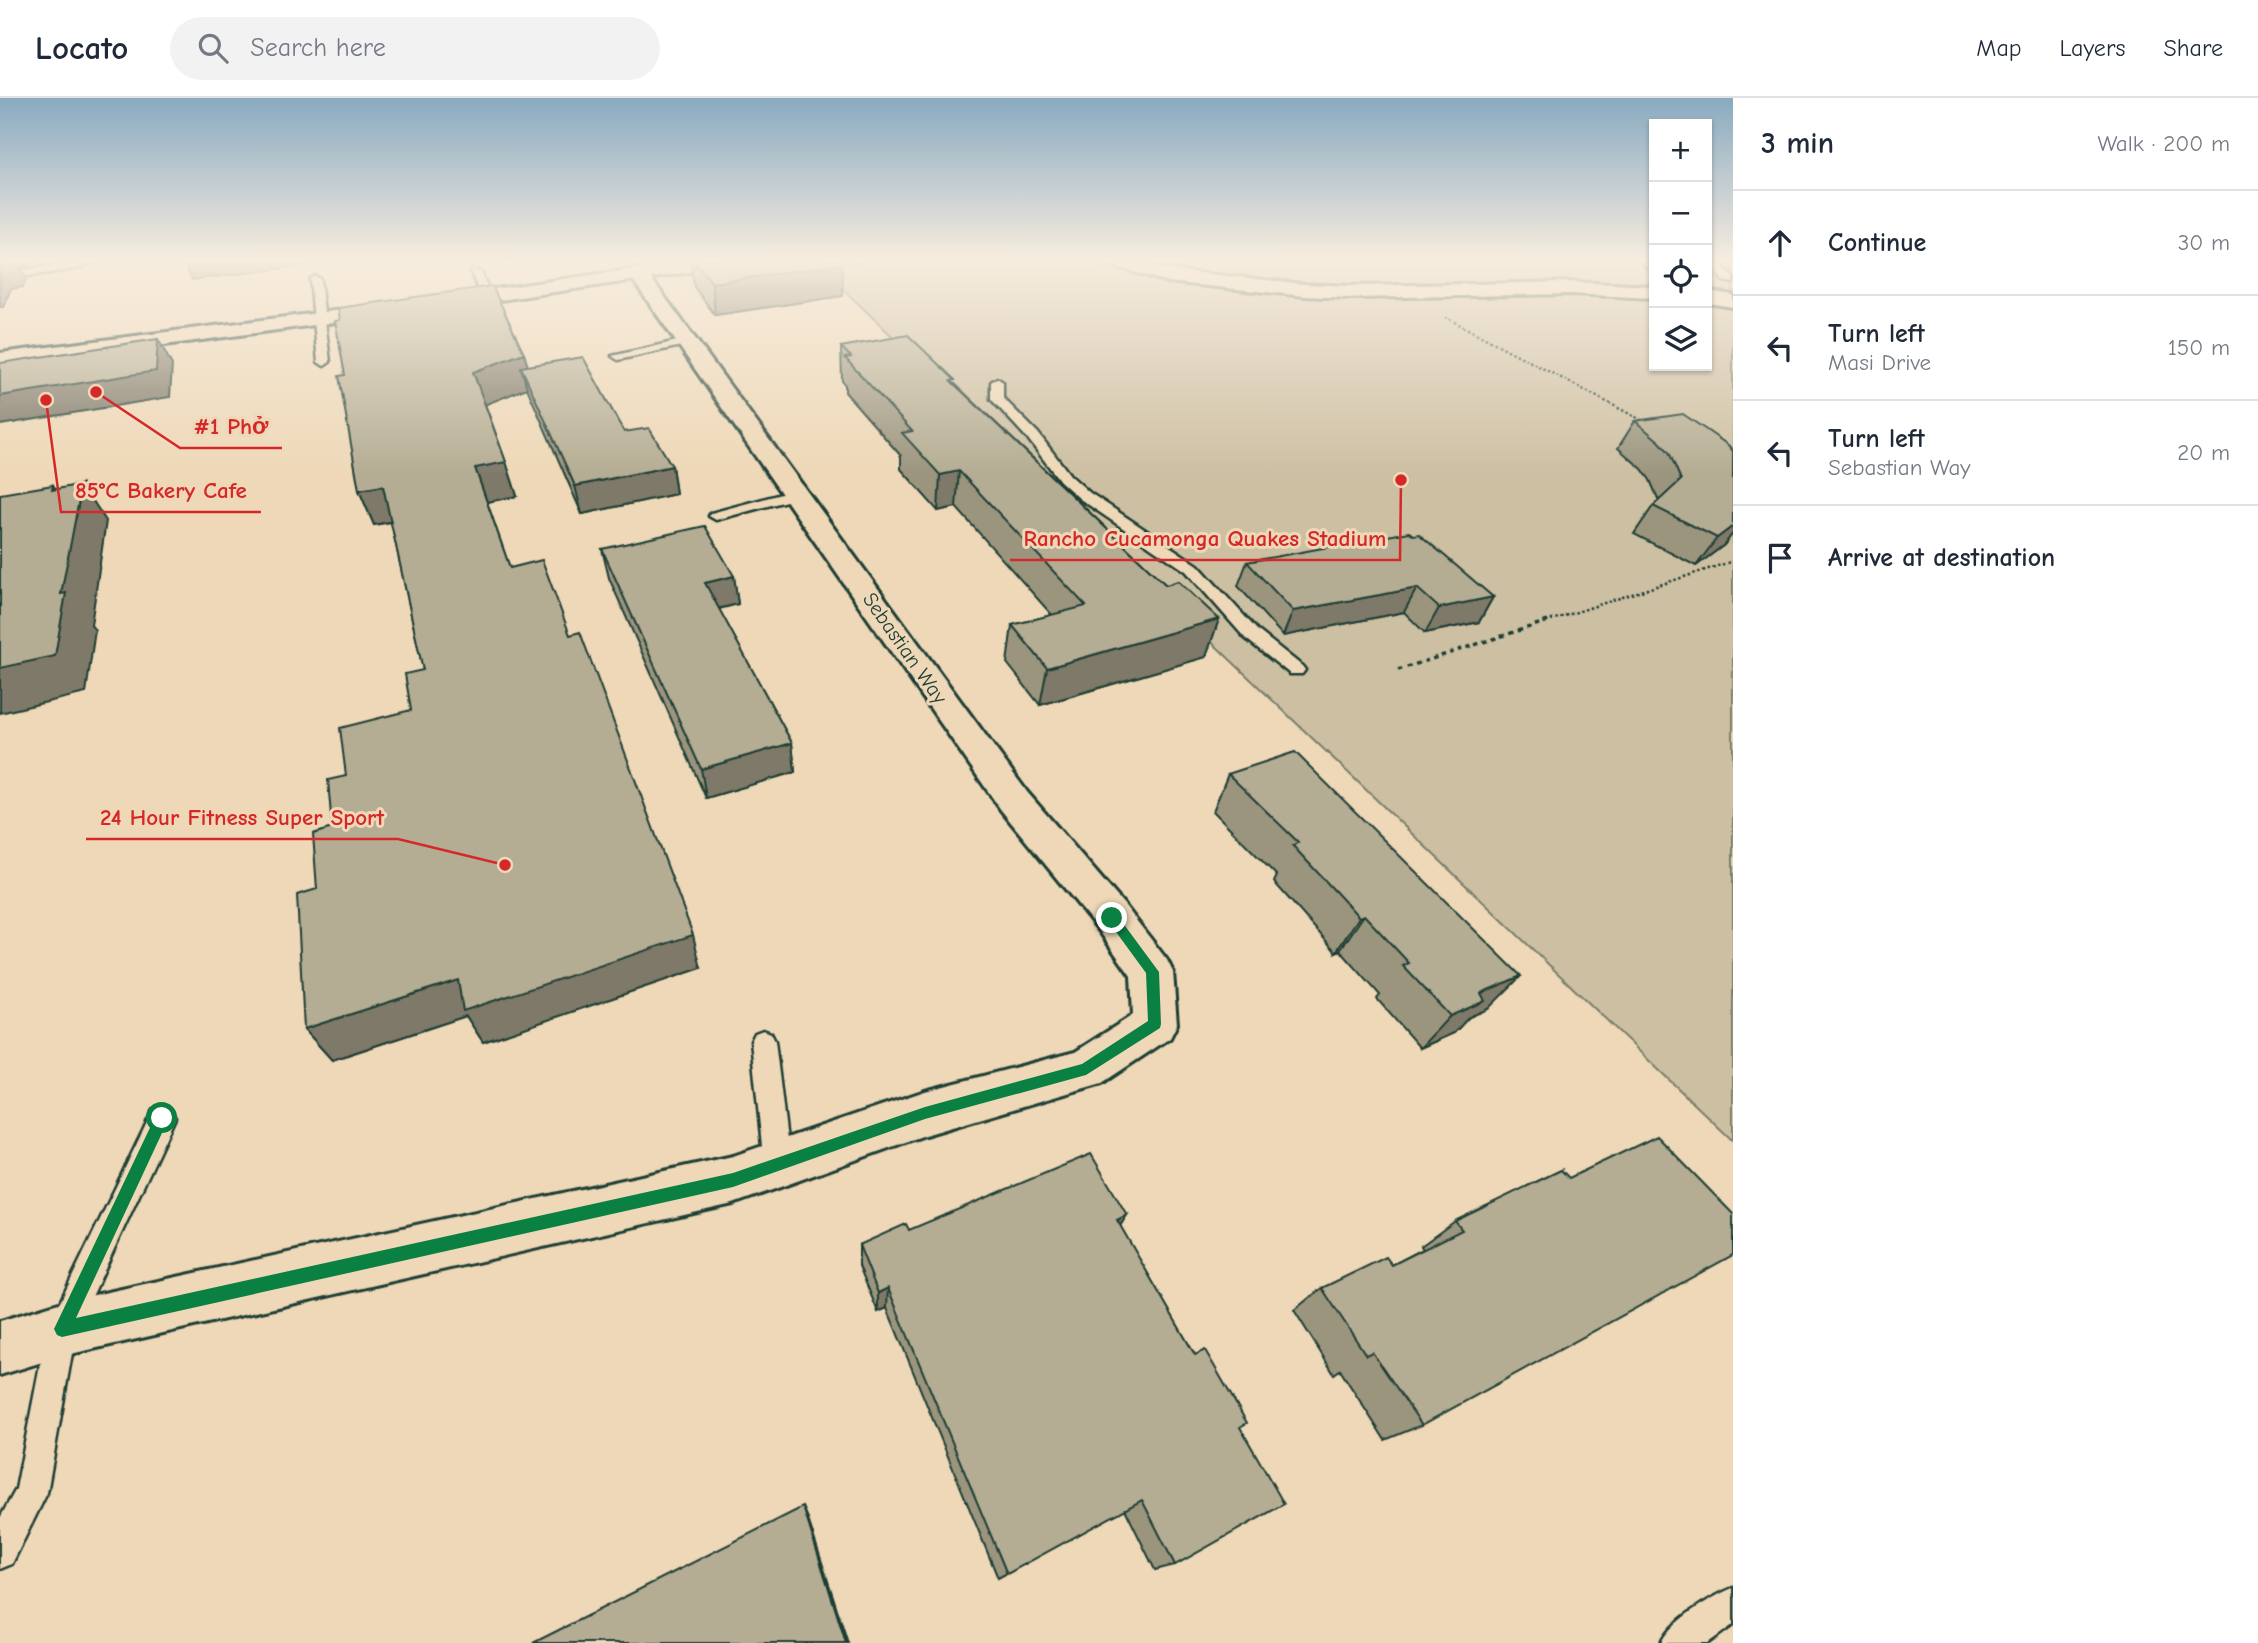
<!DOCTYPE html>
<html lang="en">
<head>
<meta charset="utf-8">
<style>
  body { margin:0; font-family:"Comic Neue",sans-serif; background:#f2f2f3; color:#1f2937 }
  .controls { position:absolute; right:21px; top:21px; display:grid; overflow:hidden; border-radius:0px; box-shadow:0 2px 5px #0004 }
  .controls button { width:63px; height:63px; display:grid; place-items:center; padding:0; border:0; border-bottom:2px solid #e0e1e3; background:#fff; color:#1f2937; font:35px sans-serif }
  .stop { position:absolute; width:21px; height:21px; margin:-16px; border:5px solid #0b8043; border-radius:50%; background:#fff }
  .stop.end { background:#0b8043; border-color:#fff; box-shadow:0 2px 7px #0008 }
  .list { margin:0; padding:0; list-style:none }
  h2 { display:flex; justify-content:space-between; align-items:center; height:91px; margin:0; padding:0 28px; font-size:30px }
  h2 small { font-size:23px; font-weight:400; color:#747a83 }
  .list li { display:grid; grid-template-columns:46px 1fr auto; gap:21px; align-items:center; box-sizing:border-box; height:105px; padding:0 28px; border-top:2px solid #e0e1e3 }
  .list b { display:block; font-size:26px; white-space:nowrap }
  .list p { margin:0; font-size:23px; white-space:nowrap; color:#747a83 }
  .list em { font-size:23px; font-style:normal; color:#747a83 }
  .icon { flex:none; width:38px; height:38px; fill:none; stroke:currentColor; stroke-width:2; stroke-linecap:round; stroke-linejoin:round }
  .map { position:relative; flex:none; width:1733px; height:1545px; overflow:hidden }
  header { display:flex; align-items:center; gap:42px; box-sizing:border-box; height:98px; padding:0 35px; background:#fff; border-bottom:2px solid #e0e1e3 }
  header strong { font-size:33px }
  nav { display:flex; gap:38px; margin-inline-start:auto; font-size:24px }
  .search { width:490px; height:63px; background:#f2f2f3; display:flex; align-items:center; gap:18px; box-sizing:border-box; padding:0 24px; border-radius:38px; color:#747a83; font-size:26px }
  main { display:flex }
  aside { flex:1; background:#fff }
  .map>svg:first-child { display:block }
  .green { fill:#ccbfa2; stroke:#767e6b; stroke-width:2 }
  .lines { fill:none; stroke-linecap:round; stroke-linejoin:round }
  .lane-casing { stroke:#1f3d34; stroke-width:5 }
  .street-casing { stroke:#1f3d34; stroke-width:6 }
  .secondary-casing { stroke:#1f3d34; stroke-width:6 }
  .path-far1 { stroke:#1f3d34; stroke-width:2.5; stroke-dasharray:2.5 2.5; stroke-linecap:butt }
  .path { stroke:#1f3d34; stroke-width:3.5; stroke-dasharray:4.5 4.5; stroke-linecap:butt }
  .lane { fill:#eed8b7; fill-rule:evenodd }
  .street { fill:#eed8b7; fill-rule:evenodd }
  .secondary { fill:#eed8b7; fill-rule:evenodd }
  .wall { fill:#9b957e; stroke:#1f3d34; stroke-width:2 }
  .shaded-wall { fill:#7e7967; stroke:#1f3d34; stroke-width:2 }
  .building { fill:#b4ad93; stroke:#1f3d34; stroke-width:2 }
  .route { fill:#0b8043 }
  .labels { text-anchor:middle; stroke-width:6; stroke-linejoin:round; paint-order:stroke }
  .street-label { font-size:21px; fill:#1f3d34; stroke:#eed8b7 }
  .leader { fill:none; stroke:#d62828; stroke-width:2.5 }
  .callout-dot { fill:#d62828; stroke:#eed8b7; stroke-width:2.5 }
  .callout-label { font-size:23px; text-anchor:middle; font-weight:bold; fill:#d62828; stroke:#eed8b7; stroke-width:6; stroke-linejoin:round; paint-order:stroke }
</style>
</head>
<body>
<header>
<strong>Locato</strong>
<div class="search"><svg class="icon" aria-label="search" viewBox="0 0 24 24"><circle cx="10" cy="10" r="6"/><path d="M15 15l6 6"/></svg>Search here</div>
<nav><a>Map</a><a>Layers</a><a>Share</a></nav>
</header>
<main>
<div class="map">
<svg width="1733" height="1545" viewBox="0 0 1733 1545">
  <rect width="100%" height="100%" fill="#eed8b7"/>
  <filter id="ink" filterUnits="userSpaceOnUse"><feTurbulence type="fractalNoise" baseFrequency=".0143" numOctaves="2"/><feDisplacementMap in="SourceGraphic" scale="14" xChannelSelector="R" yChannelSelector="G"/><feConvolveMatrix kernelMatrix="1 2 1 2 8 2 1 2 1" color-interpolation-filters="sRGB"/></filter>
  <g filter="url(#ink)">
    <path class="green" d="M875,161H1654V268H1707V161H1733V1043L821,170Z"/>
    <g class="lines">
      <g class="lane-casing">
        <g id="lane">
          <path d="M90,161H105L70,172L0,182V176Z"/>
          <path d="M1707,161H1716L1733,179V185L1723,183Z"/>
          <path d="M472,172L481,174L491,198L490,200L481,198L471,174Z"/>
          <path d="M315,178L320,181L330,264L324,268L318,264L310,181Z"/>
          <path d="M686,241L690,242V246L618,262L612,258Z"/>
          <path d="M997,280L1003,284V300L1038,335L1070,377L1090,395L1198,467L1257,532L1302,568L1305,572L1302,576H1290L1245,540L1186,473L1080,401L1060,383L1028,341L991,301V284Z"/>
          <path d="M796,392L803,396L801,399L716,422L709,418L711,415Z"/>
          <path d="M763,932L771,935L775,943L790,1067L786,1076L777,1080L768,1076L764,1067L751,943L755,935Z"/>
          <path d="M162,1008L171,1012L175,1020L76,1233L47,1395L12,1466L0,1471V1420L16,1391L47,1231L153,1012Z"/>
          <path d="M1733,1490V1527L1708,1545H1661C1669,1524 1711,1499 1733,1490Z"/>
        </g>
      </g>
      <g class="street-casing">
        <g id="street">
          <path d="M1102,161H1130L1170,172L1305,186L1350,188L1570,184L1654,188V200L1570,196L1350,200L1305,198L1168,184L1104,165Z"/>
          <path d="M1640,161H1654V171L1647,169Z"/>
          <path d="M638,170L645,172L1027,694L1126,809L1167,862L1173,874L1177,926L1170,940L1102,985L925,1037L733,1106L62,1258L0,1277V1223L62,1204L733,1058L925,993L1075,954L1133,917L1131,878L1098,831L1001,712L629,176Z"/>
          <path d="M1707,193L1733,197V209L1707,205Z"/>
        </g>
      </g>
      <g class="secondary-casing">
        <g id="secondary">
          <path d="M702,161H747L738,167L446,210L439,208L436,204L439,200L446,198Z"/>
          <path d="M390,206L397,208L400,212L397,216L0,269V255Z"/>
        </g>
      </g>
      <g class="path-far1">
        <path d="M1445,219L1645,324"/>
        <path d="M1546,524L1733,463"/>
      </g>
      <path class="path" d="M1398,572L1551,522"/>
      <use href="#lane" class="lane"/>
      <use href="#street" class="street"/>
      <use href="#secondary" class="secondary"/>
    </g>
    <g class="wall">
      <path d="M690,161H836L843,198L715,217L694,189Z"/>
      <path d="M841,249L955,286L1166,487L1219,521L1206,559L1040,607L1007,565L1012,527L1052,517L956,409L938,413L901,371V358L845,294V287L842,283Z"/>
      <path d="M528,268L672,368L676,396L582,416L527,290L485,306L506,364L517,398L487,404L510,470L570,537L701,870L483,944L466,918L332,962L304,931L317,791L346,678L411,612L423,572L391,424L374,427L359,392Z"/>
      <path d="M1635,323L1733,353V435L1724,447L1696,468L1634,436L1653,408L1659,403L1650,382L1642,371L1618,350Z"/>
      <path d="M602,451L734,478L738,506L719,511L792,645L795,674L706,700L609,480Z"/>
      <path d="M1247,464L1493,499L1479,524L1425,535L1404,514L1283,538L1238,488Z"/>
      <path d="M1228,676L1488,911L1469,919L1454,935L1420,950L1377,901L1380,897L1340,852L1336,854L1274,784L1277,778L1213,713Z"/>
      <path d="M1561,1072L1422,1327L1385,1342L1340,1272L1334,1276L1294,1212L1322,1190L1392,1167L1423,1151L1421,1148L1455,1123Z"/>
      <path d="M1127,1117L1120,1128L1195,1257L1240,1329L1175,1467L1155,1472L1125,1411L998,1480L887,1210L878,1214L859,1168V1147L909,1132Z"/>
    </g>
    <g class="shaded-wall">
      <path d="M0,161H46V162L33,163L31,168L20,170L26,181L23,189L11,191L3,209H0Z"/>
      <path d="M225,161H352L192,182L184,166Z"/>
      <path d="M842,166L843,198L715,217L712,185Z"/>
      <path d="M158,241L172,267L170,299L0,327V298Z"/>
      <path d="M524,255L533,287L521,269L527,290L484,307L473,274Z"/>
      <path d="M506,364L517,398L487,404L475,370Z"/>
      <path d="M672,368L676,396L582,416L575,388Z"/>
      <path d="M959,373L956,409L938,413L940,377Z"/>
      <path d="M82,386L106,423L91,527L95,532L86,595L0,615V570L61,496L52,392L53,387L76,419Z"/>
      <path d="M383,388L398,422L374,427L359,392Z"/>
      <path d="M1733,428V435L1724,447L1696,468L1717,440Z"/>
      <path d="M734,478L738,506L709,513L705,485Z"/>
      <path d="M1417,490L1404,514L1283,538L1293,513Z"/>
      <path d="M1493,499L1479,524L1425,535L1439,510Z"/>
      <path d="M1219,521L1206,559L1040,607L1047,570Z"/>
      <path d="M792,645L795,674L706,700L701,671Z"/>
      <path d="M1364,817L1340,852L1336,854L1359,819Z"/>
      <path d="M693,837L701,870L483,944L466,918L332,962L304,931L458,882Z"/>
      <path d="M1521,878L1488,911L1469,919L1454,935L1420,950L1450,918L1481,895Z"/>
      <path d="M1127,1117L1113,1139L1117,1122Z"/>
      <path d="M888,1190L887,1210L878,1214V1195Z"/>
      <path d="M803,1409L807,1418L848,1545H846Z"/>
    </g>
    <g class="building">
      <path d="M6,161H13L10,168L0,169V162Z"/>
      <path d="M184,161H225L184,166Z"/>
      <path d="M692,161H836L842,166L712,185Z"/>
      <path d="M492,188L524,255L473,274L506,364L475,370L510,470L542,462L570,537L580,534L693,837L463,913L458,882L304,931L297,797L317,791L313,736L332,730L328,682L346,678L340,630L411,612L405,576L423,572L383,388L359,392L339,278L345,277L335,223L340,222L338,210Z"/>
      <path d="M908,237L955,282L951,283L1166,487L1178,483L1219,521L1047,570L1012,527L1086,508L959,373L940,377L902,335L912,333L845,260L851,259L841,249Z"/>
      <path d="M158,241L156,273L0,298V265Z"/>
      <path d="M583,259L624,334L649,330L672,368L575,388L521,269Z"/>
      <path d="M1683,316L1728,347L1733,353V428L1717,440L1653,408L1681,382L1669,354L1660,344L1635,323Z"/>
      <path d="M82,386L61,496L66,495L55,558L0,570V396L53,387L52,392Z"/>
      <path d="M705,428L734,478L705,485L792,645L701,671L602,451Z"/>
      <path d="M1409,434L1413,437L1419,436L1493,499L1439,510L1417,490L1293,513L1247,464Z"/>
      <path d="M1295,654L1521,878L1481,895L1485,903L1450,918L1403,868L1409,865L1364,817L1359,819L1293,748L1298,744L1228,676Z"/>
      <path d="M1657,1038L1733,1116V1157L1422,1327L1372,1254L1366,1257L1322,1190L1386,1159L1392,1167L1462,1132L1455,1123L1561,1072L1569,1080Z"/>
      <path d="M1091,1056L1127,1117L1117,1122L1195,1257L1205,1252L1247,1325L1240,1329L1284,1406L1175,1467L1142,1402L1007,1476L888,1190L878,1195L859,1147L906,1126L909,1132Z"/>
      <path d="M803,1409L846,1545H533Z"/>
    </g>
  </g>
  <linearGradient id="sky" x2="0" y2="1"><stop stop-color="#89aac0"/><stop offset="0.43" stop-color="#f7eddf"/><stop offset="1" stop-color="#f7eddf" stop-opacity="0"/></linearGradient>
  <rect width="1733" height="377" fill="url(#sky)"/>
  <path class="route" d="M1112,815L1117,817L1159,874L1161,926L1160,930L1086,977L925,1021L733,1089L62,1239L57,1237L54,1231L157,1015L162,1013L169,1020L76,1220L733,1075L925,1009L1082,966L1148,923L1146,875L1108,823L1107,820Z"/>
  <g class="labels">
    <g class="street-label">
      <text transform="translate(905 550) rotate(55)" y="7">Sebastian Way</text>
    </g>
  </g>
  <path class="leader" d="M96 294L180 350H282M46 302L61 414H261M1401 382L1400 462H1010M505 767L398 741H86"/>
  <g class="callout-dot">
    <circle cx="96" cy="294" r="7"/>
    <circle cx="46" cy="302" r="7"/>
    <circle cx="1401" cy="382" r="7"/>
    <circle cx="505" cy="767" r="7"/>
  </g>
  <g class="callout-label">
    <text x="231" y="336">#1 Phở</text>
    <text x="161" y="400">85°C Bakery Cafe</text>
    <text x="1205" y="448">Rancho Cucamonga Quakes Stadium</text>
    <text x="242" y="727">24 Hour Fitness Super Sport</text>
  </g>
</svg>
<div class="controls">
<button>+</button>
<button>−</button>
<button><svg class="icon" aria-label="locate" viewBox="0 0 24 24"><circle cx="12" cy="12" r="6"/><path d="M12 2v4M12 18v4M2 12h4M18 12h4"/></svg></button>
<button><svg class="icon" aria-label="layers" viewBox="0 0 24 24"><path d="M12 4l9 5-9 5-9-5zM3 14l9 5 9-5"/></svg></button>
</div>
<div class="stop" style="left:162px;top:1020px"></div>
<div class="stop end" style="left:1112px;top:820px"></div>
</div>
<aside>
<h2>3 min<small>Walk · 200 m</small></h2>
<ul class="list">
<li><svg class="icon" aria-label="ahead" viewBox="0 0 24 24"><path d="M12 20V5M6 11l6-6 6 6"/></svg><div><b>Continue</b></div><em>30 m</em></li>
<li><svg class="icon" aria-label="left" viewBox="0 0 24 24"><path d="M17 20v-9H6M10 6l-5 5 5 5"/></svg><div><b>Turn left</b><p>Masi Drive</p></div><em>150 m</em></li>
<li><svg class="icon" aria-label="left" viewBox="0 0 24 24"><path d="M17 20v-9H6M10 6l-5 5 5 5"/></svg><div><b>Turn left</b><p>Sebastian Way</p></div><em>20 m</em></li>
<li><svg class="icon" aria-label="arrive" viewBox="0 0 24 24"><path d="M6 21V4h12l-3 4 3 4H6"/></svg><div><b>Arrive at destination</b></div></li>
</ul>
</aside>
</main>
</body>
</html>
